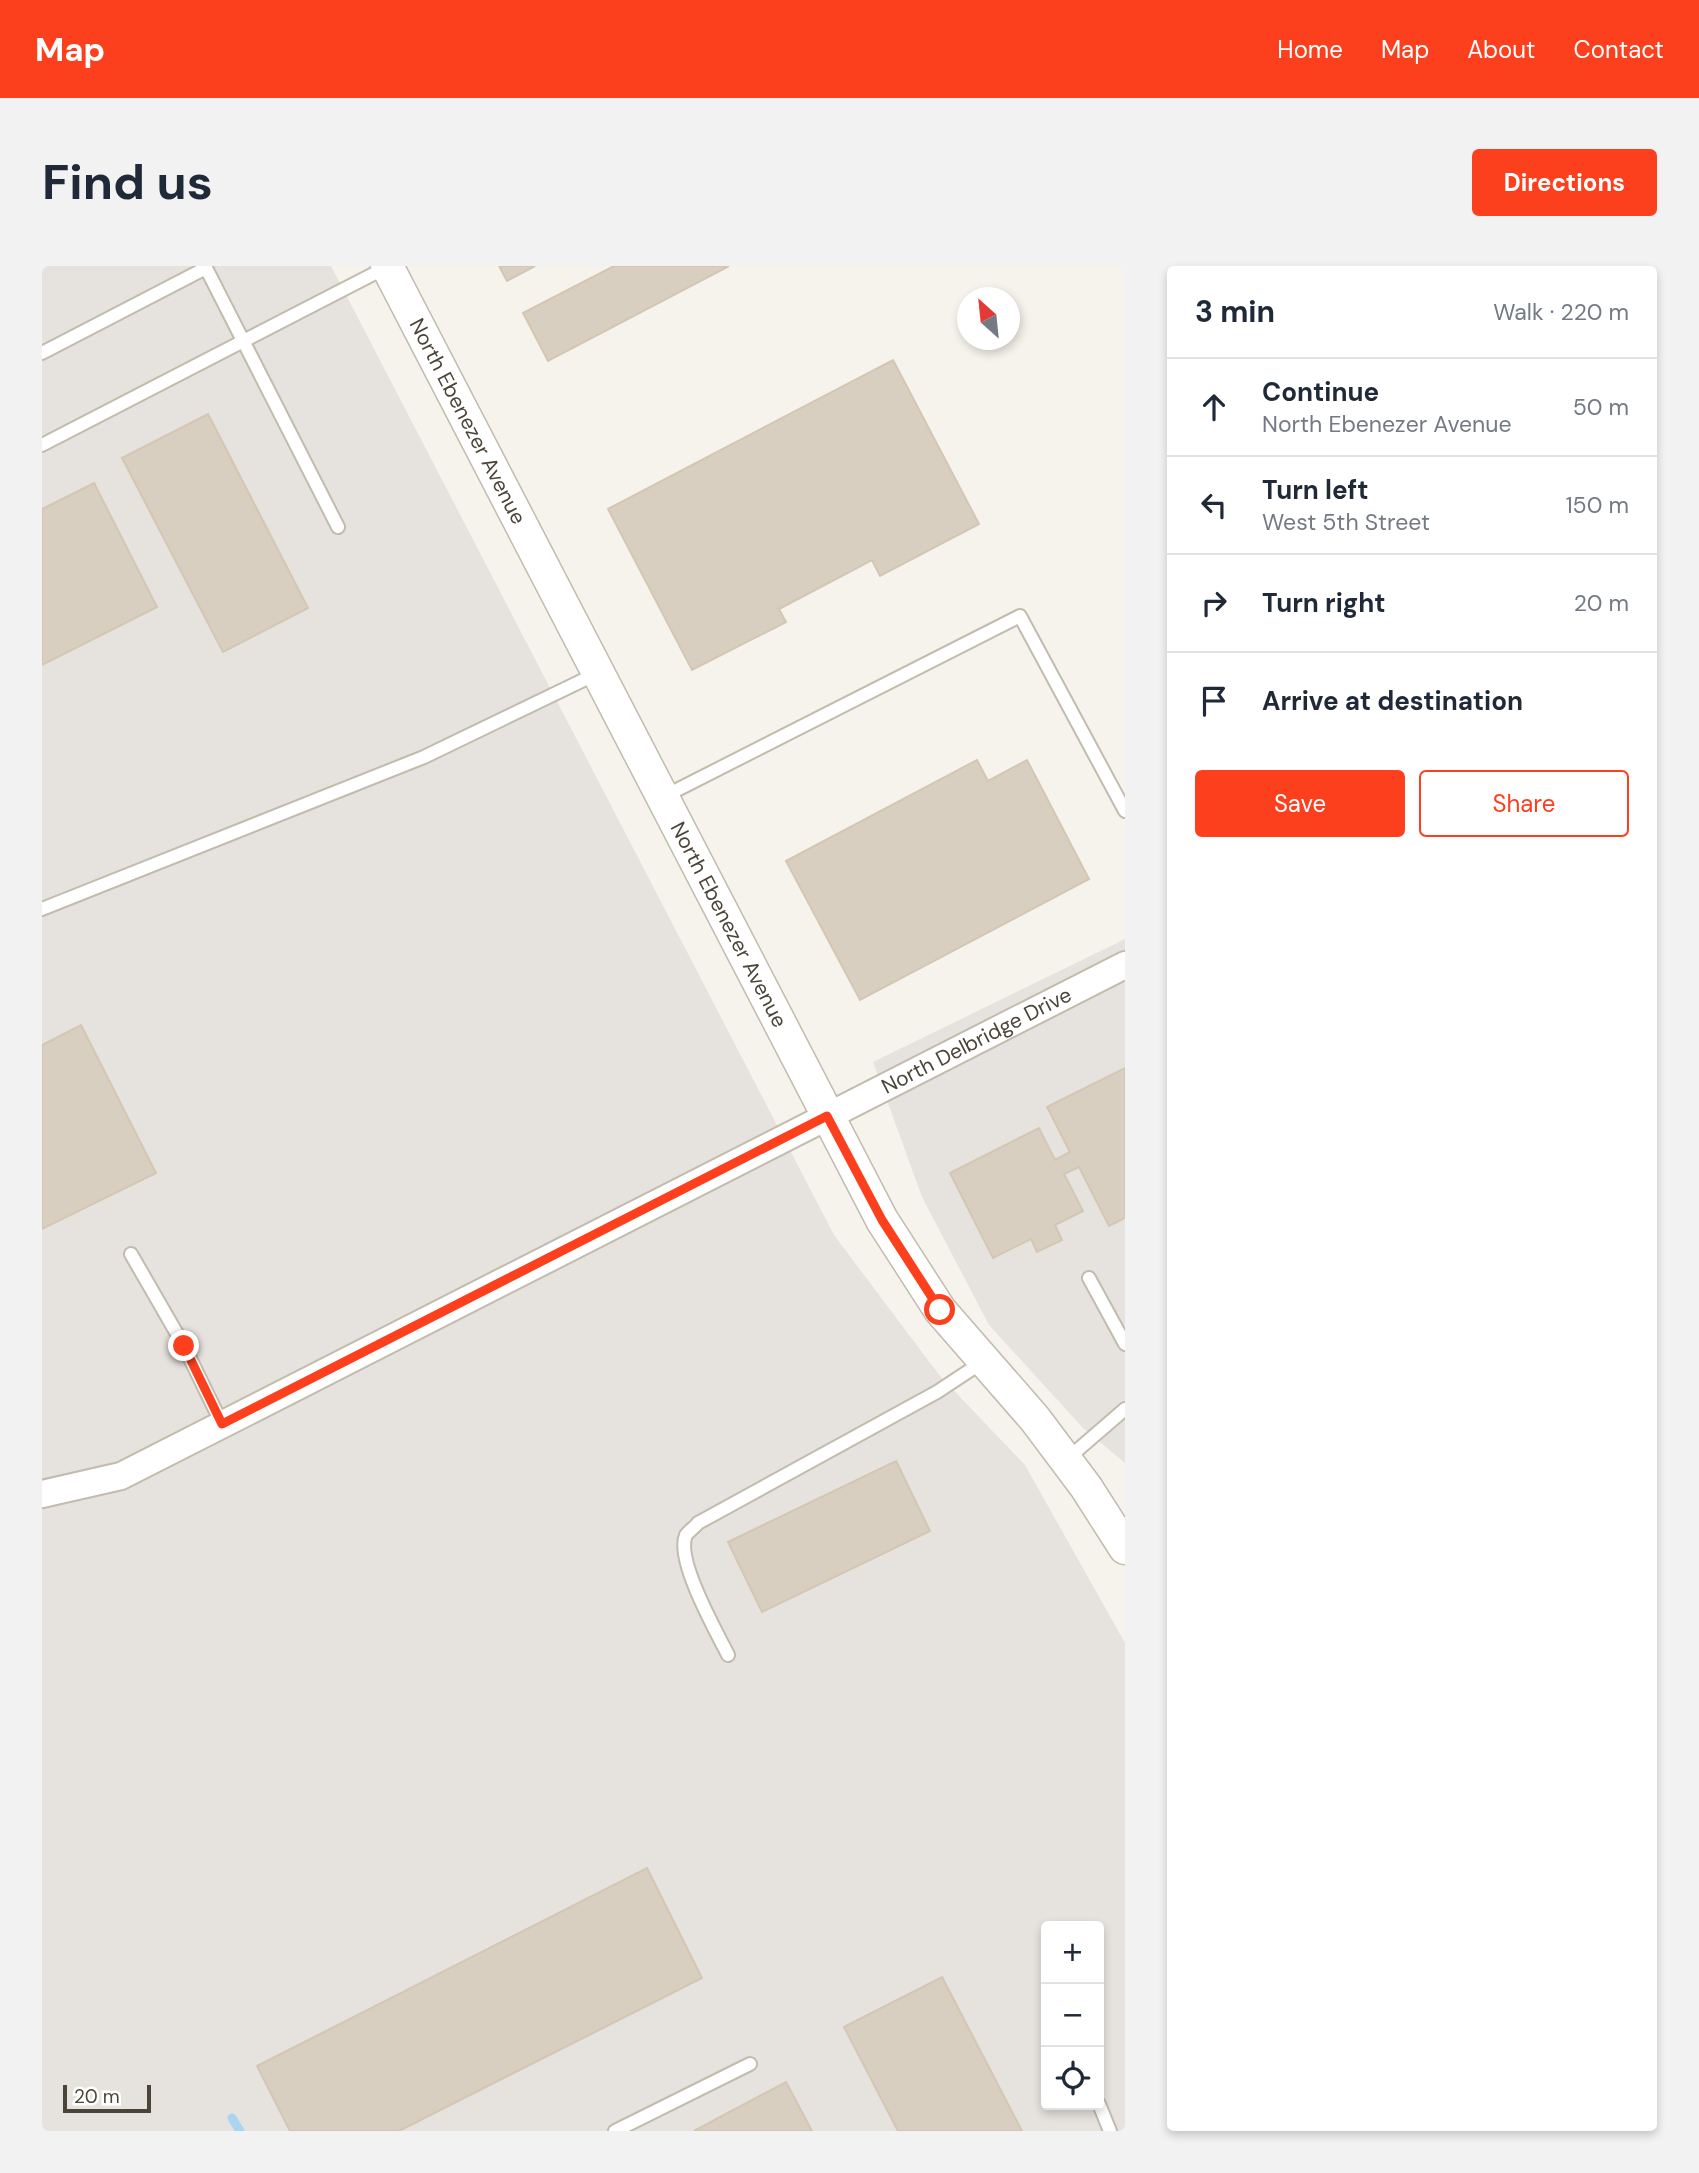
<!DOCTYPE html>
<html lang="en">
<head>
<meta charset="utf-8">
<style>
  body { margin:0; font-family:"DM Sans",sans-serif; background:#f2f2f3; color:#1f2937 }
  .controls { position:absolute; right:21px; bottom:21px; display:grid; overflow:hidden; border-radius:7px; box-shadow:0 4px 10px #0003 }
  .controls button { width:63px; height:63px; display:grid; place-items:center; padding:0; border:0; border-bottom:2px solid #e0e1e3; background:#fff; color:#1f2937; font:35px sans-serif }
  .compass { position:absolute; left:915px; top:21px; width:63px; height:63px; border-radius:50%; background:#fff; box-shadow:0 4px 10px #0003; rotate:333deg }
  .scale { position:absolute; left:21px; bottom:18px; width:88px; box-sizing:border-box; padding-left:7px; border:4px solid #4b4439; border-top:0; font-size:19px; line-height:24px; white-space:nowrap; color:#4b4439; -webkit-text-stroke:5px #fff; paint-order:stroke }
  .stop { position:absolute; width:21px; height:21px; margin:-16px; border:5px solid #fc3f1d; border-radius:50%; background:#fff }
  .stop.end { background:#fc3f1d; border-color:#fff; box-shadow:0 2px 7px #0008 }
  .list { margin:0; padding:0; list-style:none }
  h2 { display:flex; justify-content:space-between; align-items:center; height:91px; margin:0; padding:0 28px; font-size:30px }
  h2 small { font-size:23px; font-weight:400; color:#747a83 }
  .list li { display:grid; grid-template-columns:46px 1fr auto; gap:21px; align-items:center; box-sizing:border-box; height:98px; padding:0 28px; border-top:2px solid #e0e1e3 }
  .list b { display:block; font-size:26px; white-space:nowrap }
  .list p { margin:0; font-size:23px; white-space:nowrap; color:#747a83 }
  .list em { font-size:23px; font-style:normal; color:#747a83 }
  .actions { display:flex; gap:14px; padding:21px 28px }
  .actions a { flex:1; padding:16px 0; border:2px solid #fc3f1d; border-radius:7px; text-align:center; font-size:24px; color:#fc3f1d }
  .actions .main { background:#fc3f1d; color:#fff }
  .icon { flex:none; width:38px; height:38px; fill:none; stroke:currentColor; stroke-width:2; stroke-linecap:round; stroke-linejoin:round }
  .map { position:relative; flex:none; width:1083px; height:1865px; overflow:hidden; border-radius:7px }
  header { display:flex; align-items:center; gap:42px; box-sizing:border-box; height:98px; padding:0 35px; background:#fc3f1d; color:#fff }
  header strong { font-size:33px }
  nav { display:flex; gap:38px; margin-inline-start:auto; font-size:24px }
  .intro { display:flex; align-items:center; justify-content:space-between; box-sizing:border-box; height:168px; padding:0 42px }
  h1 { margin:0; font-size:49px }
  .button { padding:18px 32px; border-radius:7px; background:#fc3f1d; color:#fff; font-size:24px; font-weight:700 }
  main { display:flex; gap:42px; padding:0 42px }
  aside { flex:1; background:#fff; border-radius:7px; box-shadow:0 4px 10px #0003 }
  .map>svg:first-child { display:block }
  .industrial { fill:#e6e2dd; fill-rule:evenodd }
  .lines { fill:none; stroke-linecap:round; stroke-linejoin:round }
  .stream { stroke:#a9d4f2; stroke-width:9 }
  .building { fill:#d8cfc1; stroke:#d3c7b4; stroke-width:2 }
  .service-casing { stroke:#c2bbae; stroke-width:16 }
  .minor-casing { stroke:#c2bbae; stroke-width:30 }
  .tertiary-casing { stroke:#c2bbae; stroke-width:35 }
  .service { stroke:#fff; stroke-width:12 }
  .minor { stroke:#fff; stroke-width:26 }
  .tertiary { stroke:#fff; stroke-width:32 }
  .route { stroke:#fc3f1d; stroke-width:9 }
  .labels { text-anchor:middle; stroke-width:5; stroke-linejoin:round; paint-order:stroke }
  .street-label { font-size:21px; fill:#4b4439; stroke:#fff }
</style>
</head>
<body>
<header>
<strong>Map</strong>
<nav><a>Home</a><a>Map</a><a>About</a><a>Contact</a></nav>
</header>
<div class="intro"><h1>Find us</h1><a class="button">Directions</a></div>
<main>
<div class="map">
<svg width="1083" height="1865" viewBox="0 0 1083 1865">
  <rect width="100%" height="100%" fill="#f6f3ec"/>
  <g class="industrial">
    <path d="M0,0H289L792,969L898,1110L983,1199L1083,1377V1865H0ZM1004,1660H1057V1839H1004Z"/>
    <path d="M1083,673V1197L1041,1162L947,1059L880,931L831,796Z"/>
  </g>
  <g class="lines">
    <path class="stream" d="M190,1852L198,1865"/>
  </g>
  <g class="building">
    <path d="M457,0H493L465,15Z"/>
    <path d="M572,0H687L506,95L481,47Z"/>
    <path d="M851,94L937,258L838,310L830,294L737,343L744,356L650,404L566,243Z"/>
    <path d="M166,148L266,342L181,386L80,192Z"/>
    <path d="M52,217L115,341L0,399V243Z"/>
    <path d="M935,494L946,515L985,494L1047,613L818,734L744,595Z"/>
    <path d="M39,759L114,907L0,963V779Z"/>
    <path d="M1083,802V952L1067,960L1037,901L1022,908L1041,945L1013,959L1020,974L995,986L989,973L951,992L908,907L997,862L1013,894L1028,886L1005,841Z"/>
    <path d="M854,1195L888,1265L720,1346L686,1276Z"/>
    <path d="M605,1602L660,1712L357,1865H248L215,1800Z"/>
    <path d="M900,1711L980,1865H856L802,1761Z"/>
    <path d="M744,1816L770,1865H652Z"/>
  </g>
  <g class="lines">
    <g class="service-casing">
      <g id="service">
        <path d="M0,87L164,2L296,261"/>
        <path d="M0,179L345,1"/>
        <path d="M621,531L978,350L1083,545"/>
        <path d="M0,643L382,491L556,407"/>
        <path d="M89,988L142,1080L180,1158"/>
        <path d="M1047,1012L1083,1078"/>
        <path d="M1024,1194L1083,1143"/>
        <path d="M686,1389C674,1365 633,1293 644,1269C647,1265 653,1261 656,1257L895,1126L942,1095"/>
        <path d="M1057,1838L1068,1865"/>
        <path d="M573,1865L708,1798"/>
      </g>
    </g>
    <g class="minor-casing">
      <g id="minor">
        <path id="s1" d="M0,1228L79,1210L1083,699"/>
      </g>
    </g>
    <g class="tertiary-casing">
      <g id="tertiary">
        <path id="s2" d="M345,0L840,954L898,1044L993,1153L1044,1221L1083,1282"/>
      </g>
    </g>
    <use href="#service" class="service"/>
    <use href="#minor" class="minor"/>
    <use href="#tertiary" class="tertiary"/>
  </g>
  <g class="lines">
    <path class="route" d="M142,1080L180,1158L785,850L840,954L898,1044"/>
  </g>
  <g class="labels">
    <g class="street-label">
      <text dy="7" stroke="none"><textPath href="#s2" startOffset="175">North Ebenezer Avenue</textPath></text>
      <text dy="7" stroke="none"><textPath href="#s2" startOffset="742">North Ebenezer Avenue</textPath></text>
      <text dy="7" stroke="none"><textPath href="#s1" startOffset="1041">North Delbridge Drive</textPath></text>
    </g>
  </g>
</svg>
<div class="controls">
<button>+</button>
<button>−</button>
<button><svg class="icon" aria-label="locate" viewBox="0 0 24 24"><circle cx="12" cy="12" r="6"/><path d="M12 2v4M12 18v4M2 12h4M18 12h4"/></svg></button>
</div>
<svg class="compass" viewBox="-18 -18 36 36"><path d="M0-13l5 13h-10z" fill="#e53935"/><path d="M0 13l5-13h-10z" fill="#747a83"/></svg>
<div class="scale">20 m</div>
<div class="stop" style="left:898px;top:1044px"></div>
<div class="stop end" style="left:142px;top:1080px"></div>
</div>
<aside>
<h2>3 min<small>Walk · 220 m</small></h2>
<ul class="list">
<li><svg class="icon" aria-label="ahead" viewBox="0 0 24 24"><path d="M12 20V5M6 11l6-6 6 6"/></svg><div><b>Continue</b><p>North Ebenezer Avenue</p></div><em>50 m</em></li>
<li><svg class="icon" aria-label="left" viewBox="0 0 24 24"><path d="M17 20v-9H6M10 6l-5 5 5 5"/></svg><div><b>Turn left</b><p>West 5th Street</p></div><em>150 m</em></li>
<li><svg class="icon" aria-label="right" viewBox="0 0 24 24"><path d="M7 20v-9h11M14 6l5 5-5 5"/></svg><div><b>Turn right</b></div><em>20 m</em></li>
<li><svg class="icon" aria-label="arrive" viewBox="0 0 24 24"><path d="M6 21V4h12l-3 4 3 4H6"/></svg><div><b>Arrive at destination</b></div></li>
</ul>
<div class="actions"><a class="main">Save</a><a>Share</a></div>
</aside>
</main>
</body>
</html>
